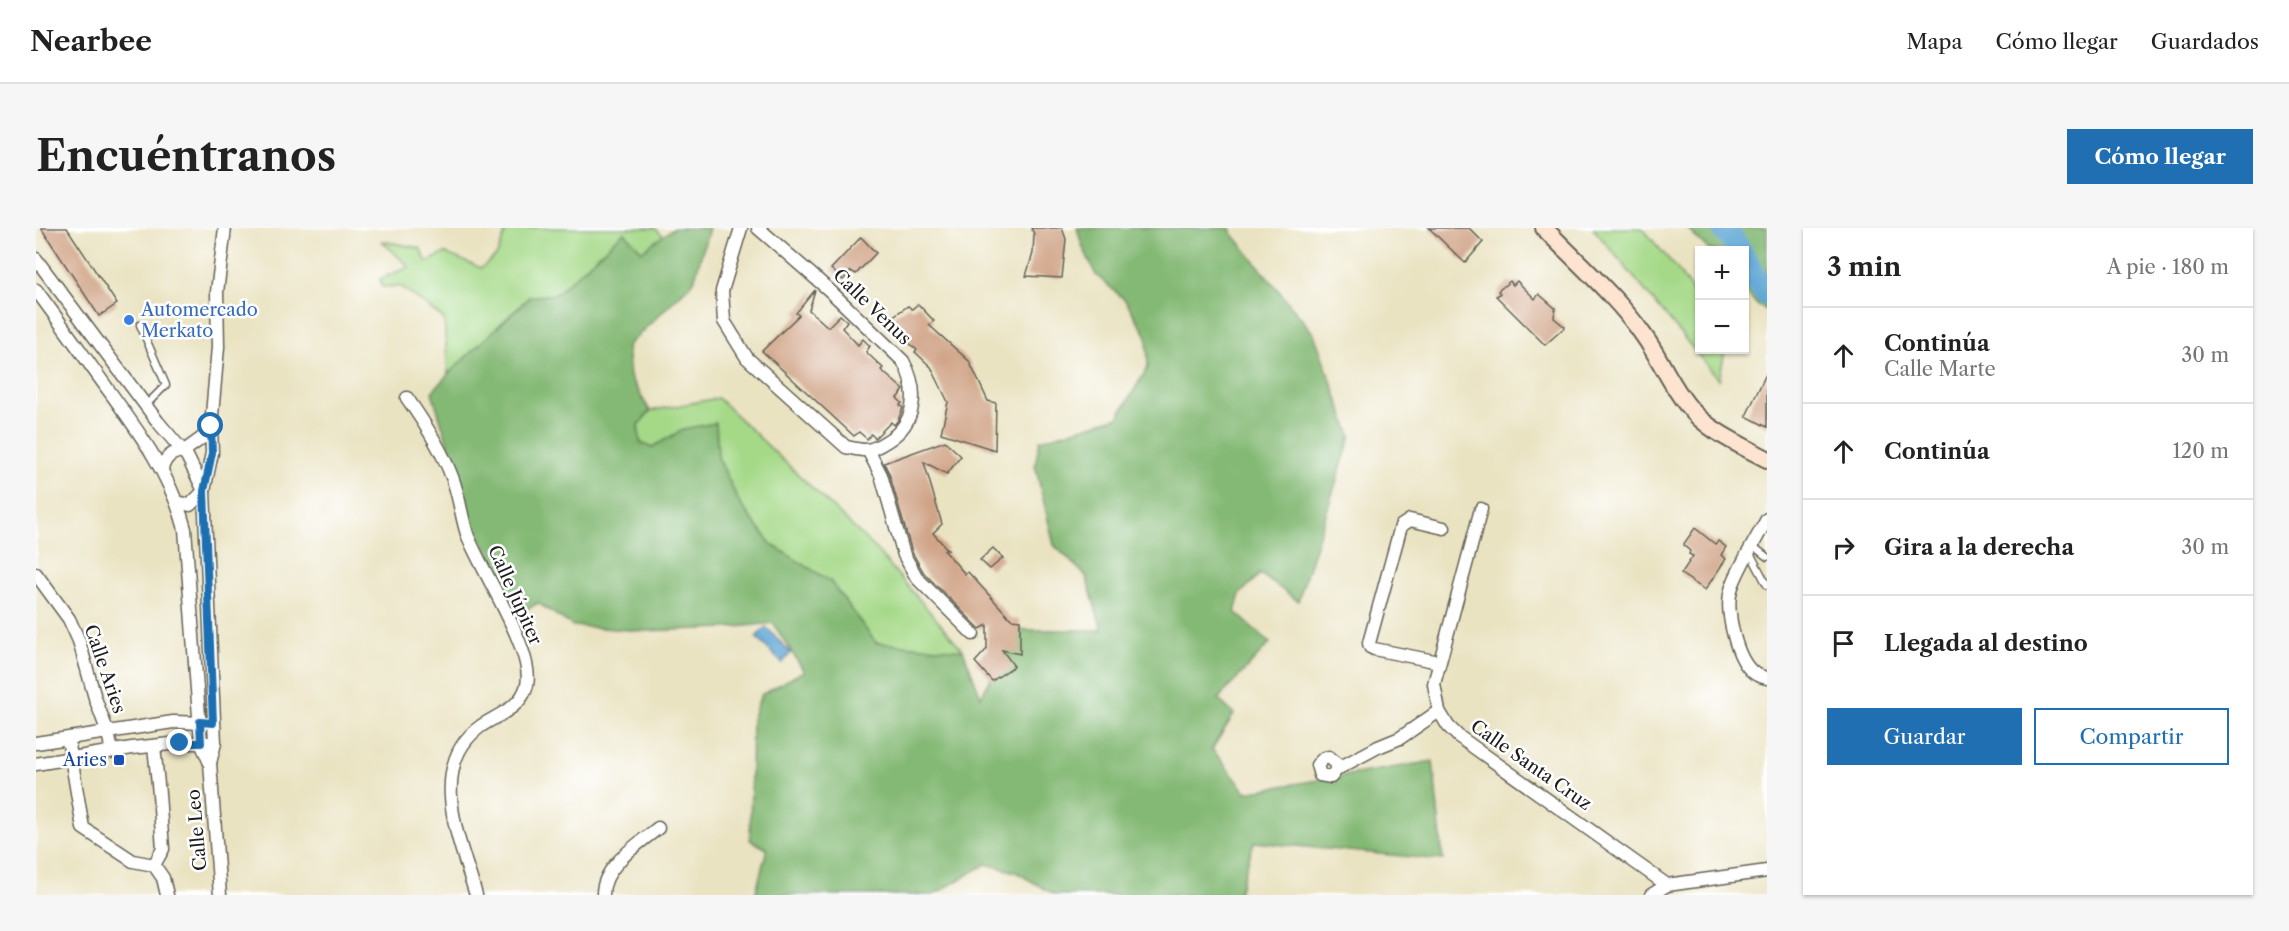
<!DOCTYPE html>
<html lang="es">
<head>
<meta charset="utf-8">
<style>
  body { margin:0; font-family:"Libre Caslon Text",serif; background:#f6f6f6; color:#222 }
  .controls { position:absolute; right:18px; top:18px; display:grid; overflow:hidden; border-radius:0px; box-shadow:0 2px 4px #0004 }
  .controls button { width:54px; height:54px; display:grid; place-items:center; padding:0; border:0; border-bottom:2px solid #e0e0e0; background:#fff; color:#222; font:30px sans-serif }
  .stop { position:absolute; width:18px; height:18px; margin:-14px; border:4px solid #1f6fb2; border-radius:50%; background:#fff }
  .stop.end { background:#1f6fb2; border-color:#fff; box-shadow:0 2px 6px #0008 }
  .list { margin:0; padding:0; list-style:none }
  h2 { display:flex; justify-content:space-between; align-items:center; height:78px; margin:0; padding:0 24px; font-size:26px }
  h2 small { font-size:20px; font-weight:400; color:#767676 }
  .list li { display:grid; grid-template-columns:39px 1fr auto; gap:18px; align-items:center; box-sizing:border-box; height:96px; padding:0 24px; border-top:2px solid #e0e0e0 }
  .list b { display:block; font-size:22px; white-space:nowrap }
  .list p { margin:0; font-size:20px; white-space:nowrap; color:#767676 }
  .list em { font-size:20px; font-style:normal; color:#767676 }
  .actions { display:flex; gap:12px; padding:18px 24px }
  .actions a { flex:1; padding:14px 0; border:2px solid #1f6fb2; border-radius:0px; text-align:center; font-size:21px; color:#1f6fb2 }
  .actions .main { background:#1f6fb2; color:#fff }
  .icon { flex:none; width:33px; height:33px; fill:none; stroke:currentColor; stroke-width:2; stroke-linecap:round; stroke-linejoin:round }
  .map { position:relative; flex:none; width:1731px; height:667px; overflow:hidden; border-radius:0px }
  header { display:flex; align-items:center; gap:36px; box-sizing:border-box; height:84px; padding:0 30px; background:#fff; border-bottom:2px solid #e0e0e0 }
  header strong { font-size:28px }
  nav { display:flex; gap:33px; margin-inline-start:auto; font-size:21px }
  .intro { display:flex; align-items:center; justify-content:space-between; box-sizing:border-box; height:144px; padding:0 36px }
  h1 { margin:0; font-size:42px }
  .button { padding:15px 27px; border-radius:0px; background:#1f6fb2; color:#fff; font-size:21px; font-weight:700 }
  main { display:flex; gap:36px; padding:0 36px }
  aside { flex:1; background:#fff; border-radius:0px; box-shadow:0 2px 4px #0004 }
  .map>svg:first-child { display:block }
  .green { fill:#a5d988; stroke:#607a52; stroke-width:1.5 }
  .forest { fill:#84b974; stroke:#506a48; stroke-width:1.5 }
  .water { fill:#5ea6d5; stroke:#3d6178; stroke-width:1.5 }
  .lines { fill:none; stroke-linecap:round; stroke-linejoin:round }
  .river { stroke:#5ea6d5; stroke-width:24 }
  .building { fill:#d0a487 }
  .lane-casing { stroke:#646256; stroke-width:9 }
  .street-casing { stroke:#646256; stroke-width:15 }
  .secondary-casing { stroke:#646256; stroke-width:20 }
  .lane { stroke:#fff; stroke-width:6 }
  .street { stroke:#fff; stroke-width:12 }
  .secondary { stroke:#fde4d1; stroke-width:16 }
  .route { stroke:#1f6fb2; stroke-width:8 }
  .shop-dot { fill:#3f7fe0; stroke:#fff; stroke-width:2 }
  .transit-dot { fill:#1a4fb4; stroke:#fff; stroke-width:2 }
  .labels { text-anchor:middle; stroke-width:5; stroke-linejoin:round; paint-order:stroke }
  .street-label { font-size:18px; fill:#1c1c1c; stroke:#fff }
  .shop-label { font-size:18px; fill:#366cbe; stroke:#fff; text-anchor:start }
  .transit-label { font-size:18px; fill:#164399; stroke:#fff; text-anchor:end }
</style>
</head>
<body>
<header>
<strong>Nearbee</strong>
<nav><a>Mapa</a><a>Cómo llegar</a><a>Guardados</a></nav>
</header>
<div class="intro"><h1>Encuéntranos</h1><a class="button">Cómo llegar</a></div>
<main>
<div class="map">
<svg width="1731" height="667" viewBox="0 0 1731 667">
  <rect width="100%" height="100%" fill="#fff"/>
  <filter id="ink" filterUnits="userSpaceOnUse"><feTurbulence type="fractalNoise" baseFrequency=".0167" numOctaves="2"/><feDisplacementMap in="SourceGraphic" scale="12" xChannelSelector="R" yChannelSelector="G"/><feConvolveMatrix kernelMatrix="1 2 1 2 8 2 1 2 1" color-interpolation-filters="sRGB"/></filter>
  <filter id="wash" filterUnits="userSpaceOnUse"><feTurbulence type="fractalNoise" baseFrequency=".008" numOctaves="4" result="noise"/><feDisplacementMap in="SourceGraphic" scale="24" xChannelSelector="R" yChannelSelector="G"/><feGaussianBlur stdDeviation="1.35" result="paint"/><feColorMatrix in="noise" values="0 0 0 0 0 0 0 0 0 0 0 0 0 0 0 0 0 1.4 0 .05"/><feComposite in="paint" operator="in"/></filter>
  <g filter="url(#wash)">
    <rect width="100%" height="100%" fill="#eae3c2"/>
    <g class="green">
      <path d="M471,0H619L627,8L606,23L588,4L520,66L493,69L412,146L408,91L364,58L346,59L344,51L373,39L346,13L384,20L391,34L409,25L445,40L461,27Z"/>
      <path d="M1557,0H1606L1642,42L1663,74L1664,122H1689L1683,152Z"/>
      <path d="M682,170L837,318L927,422L840,415L794,353L736,317L704,276L682,229L680,195L648,201L615,220L604,214L602,198L614,183Z"/>
    </g>
    <g class="forest">
      <path d="M638,0H673L658,53L591,118L594,149L614,183L602,198L604,214L615,220L648,201L680,195L682,229L704,276L736,317L794,353L840,415L927,422L945,469L980,402H1066L1050,348L1018,317L999,237L1004,212L1082,189L1112,139L1111,108L1089,72L1060,47L1046,17L1041,0H1195V4L1278,106L1315,208L1262,373L1224,346L1204,366L1199,384L1234,415L1182,471L1198,486L1176,521L1210,564L1397,533L1407,632L1218,614L1202,667H1019L980,644L950,636L897,667H719L731,621L714,612L716,491L725,467L768,443L737,395L690,400L608,403L537,398L502,375L484,385L435,291L396,164L412,146L494,69L520,66L588,4L606,23Z"/>
      <path d="M1651,0H1731V82L1722,78L1709,63L1708,22H1673Z"/>
    </g>
    <path class="water" d="M730,399L755,425L746,435L720,409Z"/>
    <g class="lines">
      <g class="river">
        <path d="M1687,0L1704,22"/>
        <path d="M1708,30L1719,51L1731,66"/>
      </g>
    </g>
    <g id="blocks">
      <g class="building">
        <path d="M5,0H31L81,76L63,88Z"/>
        <path d="M995,0H1026L1030,11L1026,50L990,48L997,25L998,6Z"/>
        <path d="M1393,0H1433L1447,14L1429,35Z"/>
        <path d="M825,9L840,25L820,46L815,43L807,52L795,41Z"/>
        <path d="M1474,53L1477,57L1481,53L1499,71L1503,66L1519,80L1518,90L1529,99L1509,117L1460,68L1464,66L1462,63Z"/>
        <path d="M779,62L773,82L792,99L804,87L811,93L806,100L822,117L827,111L834,118L830,124L847,140L845,142L868,162L861,170L866,175L864,177L867,180L862,192L858,197L855,194L839,210L835,206L831,211L823,204L818,208L726,123L763,87L760,85Z"/>
        <path d="M882,76L898,93L893,97L933,133L952,173L960,175L959,222L905,205L912,174L895,139L879,124L881,122L856,100L861,96L856,89L872,78L876,81Z"/>
        <path d="M1731,144V199L1710,188Z"/>
        <path d="M909,213L925,228L911,246L888,234L906,296L897,305L912,322H908L929,346L932,344L975,391L984,392V426L966,422L978,438L956,453L939,434L951,421V397L944,401L888,345L876,324L853,245L848,235Z"/>
        <path d="M1659,300L1679,316L1682,313L1690,319L1685,327L1690,331L1669,362L1645,346L1657,328L1653,326L1654,323L1647,317Z"/>
        <path d="M957,320L967,330L954,341L944,332Z"/>
      </g>
    </g>
  </g>
  <g filter="url(#ink)">
    <use href="#blocks" fill-opacity="0" stroke="#646256" stroke-width="1.5"/>
    <g class="lines">
      <g class="lane-casing">
        <g id="lane">
          <path d="M104,97L130,157L110,177"/>
          <path d="M1717,318L1731,329"/>
          <path d="M1714,325L1731,357"/>
        </g>
      </g>
      <g class="street-casing">
        <g id="street">
          <path d="M705,0L686,63L688,93L711,130L810,219C816,220 823,222 829,222C836,222 845,217 851,213C881,195 883,162 867,133L792,61L722,0"/>
          <path d="M0,31L122,194L151,228L168,263L179,515L174,535L184,667"/>
          <path d="M0,62C24,94 47,127 71,160C103,204 135,247 149,301L165,515L174,535"/>
          <path d="M371,170C388,194 405,220 416,249C423,267 425,287 431,306C444,341 499,423 491,457C485,480 463,486 445,498C389,538 425,616 440,667"/>
          <path d="M832,222L845,247L868,327L881,350L937,406"/>
          <path d="M148,223L166,210L175,198"/>
          <path d="M126,241C129,229 136,224 148,223"/>
          <path d="M141,274L154,277L168,263L176,225L175,198L182,119L181,64L189,0"/>
          <path d="M1445,281L1398,456L1403,483L1412,498L1422,508L1631,657L1731,643"/>
          <path d="M1731,291C1721,310 1700,343 1695,362C1689,382 1700,432 1718,445C1721,447 1727,449 1731,450"/>
          <path d="M0,346L33,391L43,413L59,470L72,505L76,523"/>
          <path d="M1403,434L1338,421L1334,419L1333,415L1365,298L1374,292L1408,300"/>
          <path d="M32,511L47,600L97,633L118,637L127,621L123,566L118,518"/>
          <path d="M0,515L137,494L170,495"/>
          <path d="M0,536L96,520L144,515H172"/>
          <path d="M1301,541V536L1293,529L1288,530L1281,537L1284,547L1295,549L1301,541L1342,519L1364,510L1403,483"/>
          <path d="M118,637L127,650L131,667"/>
          <path d="M567,667C566,638 603,616 622,600"/>
          <path d="M1615,667L1631,657"/>
        </g>
      </g>
      <g class="secondary-casing">
        <path id="secondary" d="M1508,0C1540,33 1582,70 1608,108C1624,130 1634,156 1652,178C1672,203 1703,216 1731,231"/>
      </g>
      <use href="#lane" class="lane"/>
      <use href="#street" class="street"/>
      <use href="#secondary" class="secondary"/>
    </g>
  </g>
  <g class="lines" filter="url(#ink)">
    <path class="route" d="M144,515H165L164,494L177,495L168,263L176,225L175,198"/>
  </g>
  <circle class="shop-dot" cx="93" cy="92" r="6"/>
  <rect class="transit-dot" x="77" y="526" width="12" height="12" rx="3"/>
  <g class="labels">
    <g class="street-label">
      <text transform="translate(836 79) rotate(44)" y="6">Calle Venus</text>
      <text transform="translate(479 367) rotate(66)" y="6">Calle Júpiter</text>
      <text transform="translate(69 441) rotate(71)" y="6">Calle Aries</text>
      <text transform="translate(1495 537) rotate(35)" y="6">Calle Santa Cruz</text>
      <text transform="translate(161 602) rotate(-95)" y="6">Calle Leo</text>
    </g>
    <g class="shop-label">
      <text x="105" y="88">Automercado<tspan x="105" dy="21">Merkato</tspan></text>
    </g>
    <g class="transit-label">
      <text x="71" y="538">Aries</text>
    </g>
  </g>
</svg>
<div class="controls">
<button>+</button>
<button>−</button>
</div>
<div class="stop" style="left:175px;top:198px"></div>
<div class="stop end" style="left:144px;top:515px"></div>
</div>
<aside>
<h2>3 min<small>A pie · 180 m</small></h2>
<ul class="list">
<li><svg class="icon" aria-label="ahead" viewBox="0 0 24 24"><path d="M12 20V5M6 11l6-6 6 6"/></svg><div><b>Continúa</b><p>Calle Marte</p></div><em>30 m</em></li>
<li><svg class="icon" aria-label="ahead" viewBox="0 0 24 24"><path d="M12 20V5M6 11l6-6 6 6"/></svg><div><b>Continúa</b></div><em>120 m</em></li>
<li><svg class="icon" aria-label="right" viewBox="0 0 24 24"><path d="M7 20v-9h11M14 6l5 5-5 5"/></svg><div><b>Gira a la derecha</b></div><em>30 m</em></li>
<li><svg class="icon" aria-label="arrive" viewBox="0 0 24 24"><path d="M6 21V4h12l-3 4 3 4H6"/></svg><div><b>Llegada al destino</b></div></li>
</ul>
<div class="actions"><a class="main">Guardar</a><a>Compartir</a></div>
</aside>
</main>
</body>
</html>
